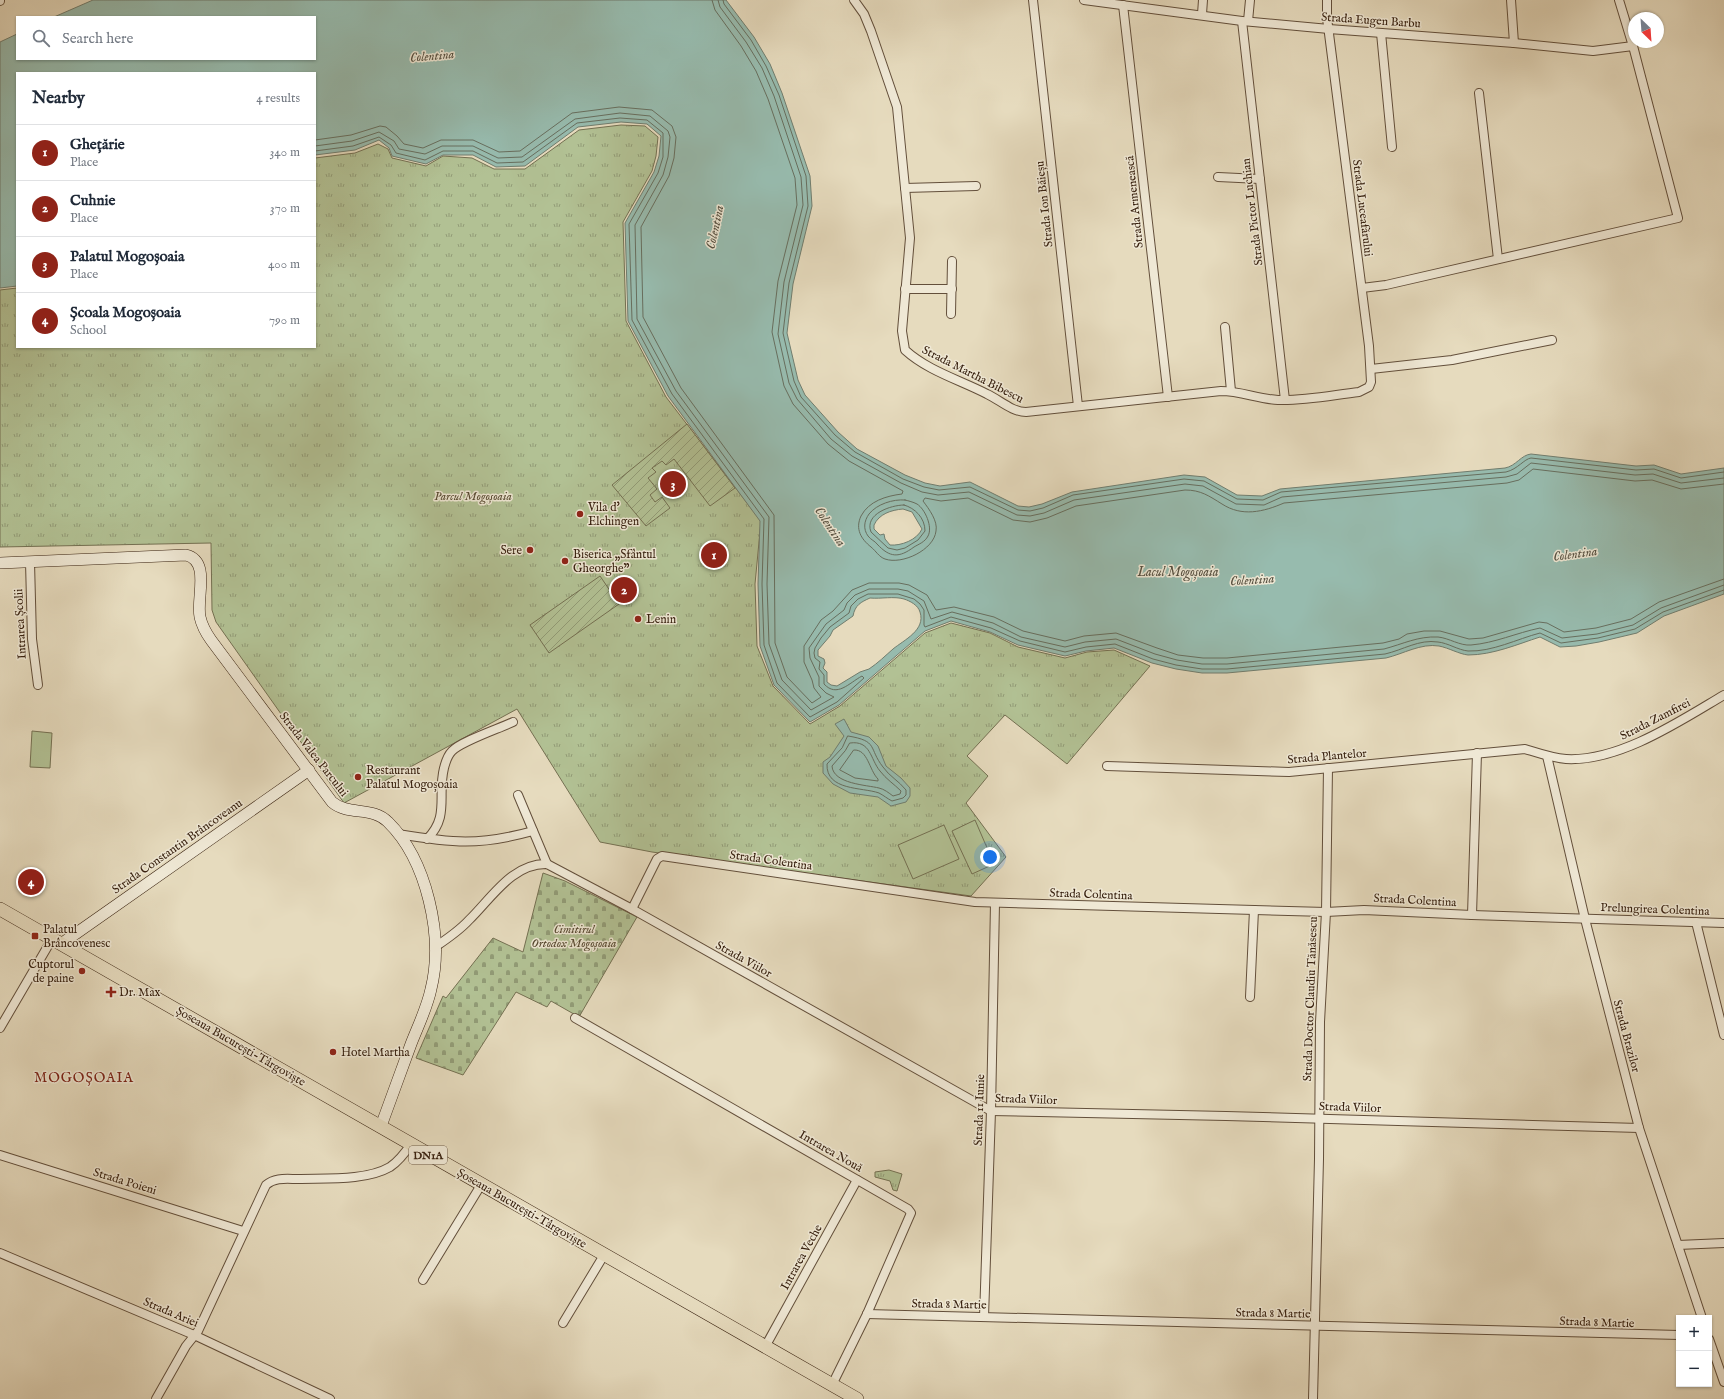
<!DOCTYPE html>
<html lang="en">
<head>
<meta charset="utf-8">
<style>
  body { margin:0; font-family:"IM FELL English",serif; background:#f2f2f3; color:#1f2937 }
  .controls { position:absolute; right:12px; bottom:12px; display:grid; overflow:hidden; border-radius:0px; box-shadow:0 1px 3px #0004 }
  .controls button { width:36px; height:36px; display:grid; place-items:center; padding:0; border:0; border-bottom:1px solid #e0e1e3; background:#fff; color:#1f2937; font:20px sans-serif }
  .compass { position:absolute; left:1628px; top:12px; width:36px; height:36px; border-radius:50%; background:#fff; box-shadow:0 1px 3px #0004; rotate:155deg }
  .you { position:absolute; left:990px; top:857px; width:14px; height:14px; margin:-10px; border:3px solid #fff; border-radius:50%; background:#1a73e8; box-shadow:0 0 0 6px #1a73e833 }
  .badge { display:grid; place-items:center; width:26px; height:26px; border-radius:50%; background:#8f2418; color:#fff; font-size:13px; font-weight:700 }
  .pin { position:absolute; translate:-50% -50%; border:2px solid #fff; box-shadow:0 1px 4px #0006 }
  .list { margin:0; padding:0; list-style:none }
  h2 { display:flex; justify-content:space-between; align-items:center; height:52px; margin:0; padding:0 16px; font-size:17px }
  h2 small { font-size:13px; font-weight:400; color:#747a83 }
  .list li { display:grid; grid-template-columns:26px 1fr auto; gap:12px; align-items:center; box-sizing:border-box; height:56px; padding:0 16px; border-top:1px solid #e0e1e3 }
  .list b { display:block; font-size:15px; white-space:nowrap }
  .list p { margin:0; font-size:13px; white-space:nowrap; color:#747a83 }
  .list em { font-size:13px; font-style:normal; color:#747a83 }
  .icon { flex:none; width:22px; height:22px; fill:none; stroke:currentColor; stroke-width:2; stroke-linecap:round; stroke-linejoin:round }
  .map { position:relative; flex:none; width:1724px; height:1399px; overflow:hidden }
  .search { position:absolute; background:#fff; box-shadow:0 1px 3px #0004; left:16px; top:16px; width:300px; height:44px; display:flex; align-items:center; gap:10px; box-sizing:border-box; padding:0 14px; border-radius:0px; color:#747a83; font-size:15px }
  .panel { position:absolute; background:#fff; box-shadow:0 1px 3px #0004; left:16px; top:72px; width:300px; height:276px; border-radius:0px }
  .map>svg:first-child { display:block }
  .grass { fill:url(#grass-tufts); stroke:#747052 }
  .cemetery { fill:url(#cemetery-stones); stroke:#747052 }
  .garden { fill:url(#garden-furrows); stroke:#747052 }
  .pitch { fill:#b2c194; stroke:#747052 }
  .water { fill:#97bbae; stroke:#717d6e; fill-rule:evenodd }
  .lines { fill:none; stroke-linecap:round; stroke-linejoin:round }
  .shore { stroke:#676e5e; stroke-width:1 }
  .street-casing { stroke:#634f3b; stroke-width:10 }
  .secondary-casing { stroke:#37200f; stroke-width:12 }
  .primary-casing { stroke:#37200f; stroke-width:14 }
  .street { stroke:#efe8d5; stroke-width:8 }
  .secondary { stroke:#efe8d5; stroke-width:11 }
  .primary { stroke:#e6dbbe; stroke-width:13 }
  .poi-dot { fill:#8f2418; stroke:#efe8d5; stroke-width:1.5 }
  .labels { text-anchor:middle; stroke-width:3; stroke-linejoin:round; paint-order:stroke }
  .shield { fill:#efe8d5; stroke:#6e5c4a; stroke-width:1 }
  .shield-label { font-size:11px; font-weight:bold; fill:#37200f }
  .street-label { font-size:12px; fill:#37200f; stroke:#efe8d5 }
  .park-label { font-size:12px; font-style:italic; fill:#564830; stroke:#efe8d5 }
  .poi-label { font-size:12px; fill:#37200f; stroke:#efe8d5; text-anchor:start }
  .water-label { font-size:13px; font-style:italic; fill:#544e3f; stroke:#efe8d5 }
  .quarter-label { font-size:14px; letter-spacing:1px; fill:#7a1f14; stroke:#efe8d5 }
</style>
</head>
<body>
<div class="map">
<svg width="1724" height="1399" viewBox="0 0 1724 1399">
  <defs>
    <pattern id="grass-tufts" width="24" height="20" patternUnits="userSpaceOnUse"><rect width="24" height="20" fill="#b2c194"/><path d="M3 7l-1-3M5 7V3M7 7l1-3M15 17l-1-3M17 17v-4M19 17l1-3" fill="none" stroke="#929c77"/></pattern>
    <pattern id="cemetery-stones" width="16" height="16" patternUnits="userSpaceOnUse"><rect width="16" height="16" fill="#b2c194"/><path d="M2 7V4a2 2 0 0 1 4 0v3zM10 15v-3a2 2 0 0 1 4 0v3z" fill="#929c77"/></pattern>
    <pattern id="garden-furrows" width="10" height="10" patternUnits="userSpaceOnUse"><rect width="10" height="10" fill="#b2c194"/><path d="M-1 1l2-2M0 10L10 0M9 11l2-2" fill="none" stroke="#929c77"/></pattern>
  </defs>
  <rect width="100%" height="100%" fill="#e6dbbe"/>
  <filter id="stains"><feTurbulence type="fractalNoise" baseFrequency=".005" numOctaves="4"/><feColorMatrix values="0 0 0 0 .2 0 0 0 0 .09 0 0 0 0 .02 0 0 0 .5 -.17"/></filter>
  <radialGradient id="worn" r=".72"><stop offset=".6" stop-color="#630" stop-opacity="0"/><stop offset="1" stop-color="#630" stop-opacity=".3"/></radialGradient>
  <g class="grass">
    <path d="M621,125L645,126L658,137L656,156L652,171L623,222L626,321L666,397L761,521L755,584L757,646L773,686L810,724L840,706L925,633L951,623L990,633L1018,647L1065,658L1087,652L1114,650L1150,666L1067,764L1005,715L967,756L988,776L966,803L1006,857L971,896L652,852L600,842L517,709L344,803L216,622L212,610L211,543L0,547V290L17,288V347H315V158L355,153L378,144L388,149L392,158L426,166L443,156L472,158L494,169H525L579,130Z"/>
    <path d="M889,1170L902,1174L897,1191L893,1190L890,1181L875,1177V1172Z"/>
  </g>
  <path class="cemetery" d="M543,873L565,881L637,917L579,1017L551,1001L547,1007L516,992L463,1075L416,1058L443,996L446,998L493,938L523,952Z"/>
  <g class="garden">
    <path d="M687,424L735,488L710,506L674,459L666,465L662,461L652,468L656,472L648,478L657,489L650,495L655,502L662,497L670,508L646,526L612,485Z"/>
    <path d="M600,576L619,604L549,653L530,625Z"/>
  </g>
  <g class="pitch">
    <path d="M32,731L52,733L50,768L30,767Z"/>
    <path d="M975,820L994,864L972,874L952,831Z"/>
    <path d="M944,825L959,859L913,879L898,845Z"/>
  </g>
  <g class="water">
    <path d="M93,0H726L754,37L770,64L782,93L810,176L812,206L793,284L787,333L798,380L805,395L838,432L857,449L905,475L925,483L940,486L970,482L1018,506L1029,507L1042,504L1072,492L1184,475L1205,477L1237,495L1262,496L1280,489L1505,468C1516,466 1521,455 1531,454L1636,466L1654,465L1681,474L1724,468V594L1664,616L1637,633L1599,642L1576,646L1560,647L1540,637C1518,644 1493,655 1468,655C1459,654 1449,648 1439,646C1421,643 1403,654 1386,658L1227,673H1202L1176,669L1152,663L1114,648L1086,651L1065,656L1018,645L990,632L951,621L925,631L839,705L810,722L774,685L760,646L758,584L760,521L668,396L628,321L625,223L654,172L659,156L661,136L647,124L621,122L578,127L525,166L496,167L473,155H443L426,164L392,156L389,148L379,140L355,150L315,155V73H17V286L0,288V42L17,34V59H315V17H54ZM903,509L912,512L922,529C917,540 901,546 890,545L885,539L884,534L880,535L874,529V525C879,514 891,510 903,509ZM870,598C881,599 894,596 904,599C910,601 918,605 920,612C926,630 904,640 893,649C885,656 878,663 869,669L860,672L837,686L831,685L827,682V672L823,668L825,663L824,659L818,656V650L830,636L833,630L853,616C855,605 861,602 870,598Z"/>
    <path d="M844,719L851,732L869,737L878,746L886,766L901,778L910,788V796L906,802L891,806L878,797L850,793L833,784L823,773V762L830,757L844,736L835,724Z"/>
  </g>
  <g class="lines">
    <g class="shore">
      <path d="M712,0L715,10L741,46L756,71L768,99L795,178L797,205L778,281L772,332L784,386L793,404L828,444L849,461L903,491L902,494C886,496 869,501 861,516C855,529 861,539 871,547C876,551 879,557 885,559C902,565 934,550 936,531C938,521 929,509 923,501L925,498L941,501L968,498L1013,520L1030,522L1047,518L1076,506L1185,490C1201,490 1209,496 1222,504C1242,517 1263,512 1284,503L1507,483L1519,480L1533,469L1635,481L1652,480L1681,489L1724,484"/>
      <path d="M718,0L720,7L746,42L762,68L774,96L801,177L803,205L784,282L778,334L789,383L797,399L831,439L852,456L901,483L922,492L938,495L969,492L1017,515L1030,516L1044,513L1074,500L1185,484L1203,486L1236,504L1264,505L1282,497L1506,477L1517,474L1531,463L1635,475L1653,474L1681,483L1724,478"/>
      <path d="M723,0L724,4L751,40L766,66L779,95L806,176L808,206L789,283L783,333L794,381L801,397L835,435L855,452L903,479L924,487L939,490L970,487L1018,510L1030,511L1043,508L1073,495L1184,479L1204,481L1237,499L1263,500L1281,492L1506,472C1518,469 1524,459 1531,458L1636,470L1654,469L1681,478L1724,472"/>
      <path d="M315,140L351,135L380,126L386,127L397,136L404,144L423,148L441,140H473L499,152L520,151L572,113L619,107L652,110L672,126L676,137L674,158L669,176L641,227L643,317L681,388L774,515L775,643L787,677L812,703L821,697L814,688L812,680L804,662V646L821,620L833,611L852,590L869,583H899L909,585L927,595L936,610L954,607L994,617L1023,631L1065,641L1084,636L1116,633L1157,648L1178,655L1203,658H1227L1383,643L1399,639L1407,634L1424,631H1440L1469,639L1483,638L1539,622L1547,623L1564,632L1596,628L1631,619L1659,602L1724,579"/>
      <path d="M315,146L352,141L379,132L394,141L399,149L425,154L442,146H473L498,158L522,157L575,119L620,113L650,116L668,131L670,137L668,157L663,175L635,225L637,319L676,391L769,517L767,584L769,644L782,680L811,710L834,697L826,693L819,686V677L810,658L809,648L826,624L844,610L847,603L855,595L869,589H898L908,591L924,601L931,619L952,612L993,623L1021,637L1065,647L1085,642L1116,639L1155,654L1177,660L1202,664H1227L1384,649C1403,644 1418,636 1438,637C1449,638 1460,646 1471,645C1495,643 1516,633 1540,628L1562,638L1597,634L1633,625L1661,608L1724,585"/>
      <path d="M315,151L353,146L379,137L391,145L396,153L425,160L443,151H473L497,163L523,162L577,123L620,118L647,120L663,133V157L658,173L629,224L632,320L672,394L764,519L762,584L764,645L777,683L810,717L837,702L864,678L862,676C849,683 837,698 824,684V675L819,669L820,662L815,658L814,653L815,648L821,638L830,627L849,613L851,606L858,599L868,594H898L914,599L920,604L924,610V625L925,627L951,617L991,628L1020,641L1065,652L1086,647L1115,644L1153,659L1176,665L1202,669H1227L1385,654C1403,650 1419,639 1438,642C1448,643 1458,650 1468,651C1492,652 1517,639 1540,633L1561,643L1598,638L1635,629L1663,612L1724,590"/>
      <path d="M905,500C909,501 913,502 917,504C925,509 933,527 928,536C925,542 919,544 914,547C899,558 890,558 877,544C875,541 871,540 868,536C863,529 864,521 869,514C877,504 893,499 905,500Z"/>
      <path d="M904,505C915,508 925,518 925,531L918,540L905,548L897,550L888,548L871,532C864,514 891,505 904,505Z"/>
      <path d="M848,736C879,741 868,748 883,767C889,776 899,781 906,790V795L903,798L892,801C888,799 883,795 879,793C862,787 826,791 827,764L842,748Z"/>
      <path d="M850,743C871,740 870,759 880,771C886,779 894,784 901,791L900,794L893,796C889,793 884,789 879,788C867,785 833,784 832,766L845,751Z"/>
      <path d="M854,750C868,749 869,770 878,779V781L855,778L840,770Z"/>
    </g>
    <g class="street-casing">
      <g id="street">
        <path d="M854,0L864,14L871,31L897,107L910,238L902,331L905,350C928,371 960,380 987,394C1000,400 1012,412 1026,412L1221,391C1240,391 1259,399 1278,400C1305,401 1333,395 1359,392L1369,387L1371,382L1369,346L1327,18V0"/>
        <path d="M1033,0L1078,406"/>
        <path d="M1084,0L1242,21L1329,29L1514,43L1593,51L1633,46"/>
        <path d="M1511,0L1514,43"/>
        <path d="M0,1V0"/>
        <path d="M1123,5L1168,397"/>
        <path d="M1202,14L1203,0"/>
        <path d="M1242,21L1285,400"/>
        <path d="M1248,21L1250,0"/>
        <path d="M1381,33L1392,147"/>
        <path d="M1479,93L1498,259"/>
        <path d="M1218,177L1260,179"/>
        <path d="M905,188L976,186"/>
        <path d="M1362,288L1386,285L1678,218L1633,46L1619,0"/>
        <path d="M905,289H952"/>
        <path d="M951,314L952,261"/>
        <path d="M1225,327L1231,391"/>
        <path d="M1371,369L1452,360L1552,340"/>
        <path d="M30,562L32,639L38,685"/>
        <path d="M1547,756L1585,919L1639,1128L1702,1318"/>
        <path d="M1107,766L1289,772L1525,749C1538,753 1552,758 1566,759C1619,762 1680,721 1724,695"/>
        <path d="M518,795L547,864"/>
        <path d="M398,834C452,843 479,846 533,831"/>
        <path d="M427,839C450,816 437,796 444,768C446,761 447,756 452,751C462,741 498,729 513,722"/>
        <path d="M632,909L657,859L662,856L975,902L1326,912L1364,910L1472,915L1724,923"/>
        <path d="M1472,915L1477,753"/>
        <path d="M1696,922L1724,1035"/>
        <path d="M435,947C447,939 459,931 469,920C491,899 512,863 547,864L632,909L991,1111L1226,1116L1639,1128"/>
        <path d="M1250,997L1254,910"/>
        <path d="M575,1018L908,1209L911,1213L867,1314L832,1385"/>
        <path d="M0,1028L52,939"/>
        <path d="M0,1155L243,1231"/>
        <path d="M1678,1245L1724,1243"/>
        <path d="M0,1253L194,1335L330,1399"/>
        <path d="M423,1280L481,1185"/>
        <path d="M867,1314L1679,1335"/>
        <path d="M984,1317L991,1111L995,903"/>
        <path d="M563,1323L604,1255"/>
        <path d="M1709,1339L1724,1382"/>
        <path d="M765,1347L857,1180"/>
        <path d="M156,1399L186,1346L198,1331L266,1185C275,1177 287,1179 298,1179C325,1178 366,1181 390,1167C399,1161 405,1153 411,1144"/>
        <path d="M1313,1399L1319,1159L1320,1022L1326,912L1328,768"/>
      </g>
    </g>
    <g class="secondary-casing">
      <g id="secondary">
        <path d="M0,563L186,555C211,561 196,598 200,617C202,626 206,633 211,640L332,802C348,816 373,806 388,822C427,860 444,937 431,989C427,1008 418,1026 411,1044C401,1071 391,1099 381,1126"/>
        <path d="M61,944L309,770"/>
      </g>
    </g>
    <g class="primary-casing">
      <path id="primary" d="M0,909L857,1399"/>
    </g>
    <use href="#street" class="street"/>
    <use href="#secondary" class="secondary"/>
    <use href="#primary" class="primary"/>
  </g>
  <g class="poi-dot">
    <circle cx="580" cy="514" r="4"/>
    <circle cx="530" cy="550" r="4"/>
    <circle cx="565" cy="561" r="4"/>
    <circle cx="638" cy="619" r="4"/>
    <circle cx="358" cy="777" r="4"/>
    <rect x="31" y="932" width="8" height="8" rx="2"/>
    <circle cx="82" cy="971" r="4"/>
    <path d="M109 986h4v4h4v4h-4v4h-4v-4h-4v-4h4z"/>
    <circle cx="333" cy="1052" r="4"/>
  </g>
  <g class="labels">
    <rect class="shield" x="409" y="1146" width="38" height="18" rx="3"/>
    <g class="shield-label">
      <text x="428" y="1159">DN1A</text>
    </g>
    <g class="street-label">
      <text transform="translate(1371 20) rotate(4)" y="4">Strada Eugen Barbu</text>
      <text transform="translate(1134 202) rotate(-96)" y="4">Strada Armenească</text>
      <text transform="translate(1044 204) rotate(-96)" y="4">Strada Ion Băieșu</text>
      <text transform="translate(1363 208) rotate(83)" y="4">Strada Luceafărului</text>
      <text transform="translate(1252 212) rotate(-97)" y="4">Strada Pictor Luchian</text>
      <text transform="translate(973 374) rotate(27)" y="4">Strada Martha Bibescu</text>
      <text transform="translate(20 624) rotate(-93)" y="4">Intrarea Școlii</text>
      <text transform="translate(1655 719) rotate(-27)" y="4">Strada Zamfirei</text>
      <text transform="translate(314 754) rotate(52)" y="4">Strada Valea Parcului</text>
      <text transform="translate(1327 756) rotate(-5)" y="4">Strada Plantelor</text>
      <text transform="translate(177 846) rotate(-35)" y="4">Strada Constantin Brâncoveanu</text>
      <text transform="translate(771 860) rotate(8)" y="4">Strada Colentina</text>
      <text transform="translate(1091 894) rotate(2)" y="4">Strada Colentina</text>
      <text transform="translate(1415 900) rotate(3)" y="4">Strada Colentina</text>
      <text transform="translate(1655 909) rotate(2)" y="4">Prelungirea Colentina</text>
      <text transform="translate(744 959) rotate(29)" y="4">Strada Viilor</text>
      <text transform="translate(1310 999) rotate(-88)" y="4">Strada Doctor Claudiu Tănăsescu</text>
      <text transform="translate(1627 1036) rotate(75)" y="4">Strada Brazilor</text>
      <text transform="translate(241 1046) rotate(30)" y="4">Șoseaua București-Târgoviște</text>
      <text transform="translate(1026 1099) rotate(2)" y="4">Strada Viilor</text>
      <text transform="translate(1350 1107) rotate(2)" y="4">Strada Viilor</text>
      <text transform="translate(979 1110) rotate(-88)" y="4">Strada 11 Iunie</text>
      <text transform="translate(831 1151) rotate(30)" y="4">Intrarea Nouă</text>
      <text transform="translate(125 1181) rotate(17)" y="4">Strada Poieni</text>
      <text transform="translate(522 1208) rotate(30)" y="4">Șoseaua București-Târgoviște</text>
      <text transform="translate(801 1257) rotate(-61)" y="4">Intrarea Veche</text>
      <text transform="translate(949 1304) rotate(1)" y="4">Strada 8 Martie</text>
      <text transform="translate(171 1312) rotate(23)" y="4">Strada Ariei</text>
      <text transform="translate(1273 1313) rotate(1)" y="4">Strada 8 Martie</text>
      <text transform="translate(1597 1322) rotate(2)" y="4">Strada 8 Martie</text>
    </g>
    <g class="park-label">
      <text x="473" y="500">Parcul Mogoșoaia</text>
      <text x="574" y="933">Cimitirul<tspan x="574" dy="14">Ortodox Mogoșoaia</tspan></text>
    </g>
    <g class="poi-label">
      <text x="588" y="511">Vila d'<tspan x="588" dy="14">Elchingen</tspan></text>
      <text x="522" y="554" text-anchor="end">Sere</text>
      <text x="573" y="558">Biserica „Sfântul<tspan x="573" dy="14">Gheorghe”</tspan></text>
      <text x="646" y="623">Lenin</text>
      <text x="366" y="774">Restaurant<tspan x="366" dy="14">Palatul Mogoșoaia</tspan></text>
      <text x="43" y="933">Palatul<tspan x="43" dy="14">Brâncovenesc</tspan></text>
      <text x="74" y="968" text-anchor="end">Cuptorul<tspan x="74" dy="14">de paine</tspan></text>
      <text x="119" y="996">Dr. Max</text>
      <text x="341" y="1056">Hotel Martha</text>
    </g>
    <g class="water-label">
      <text transform="translate(432 55) rotate(-5)" y="5">Colentina</text>
      <text transform="translate(714 227) rotate(-78)" y="5">Colentina</text>
      <text transform="translate(831 526) rotate(56)" y="5">Colentina</text>
      <text transform="translate(1575 553) rotate(-8)" y="5">Colentina</text>
      <text x="1178" y="576">Lacul Mogoșoaia</text>
      <text transform="translate(1252 579) rotate(-4)" y="5">Colentina</text>
    </g>
    <g class="quarter-label">
      <text x="84" y="1082">MOGOȘOAIA</text>
    </g>
  </g>
  <rect width="100%" height="100%" filter="url(#stains)"/>
  <rect width="100%" height="100%" fill="url(#worn)"/>
</svg>
<div class="controls">
<button>+</button>
<button>−</button>
</div>
<svg class="compass" viewBox="-18 -18 36 36"><path d="M0-13l5 13h-10z" fill="#e53935"/><path d="M0 13l5-13h-10z" fill="#747a83"/></svg>
<div class="you"></div>
<div class="pin badge" style="left:714px;top:555px">1</div>
<div class="pin badge" style="left:624px;top:590px">2</div>
<div class="pin badge" style="left:673px;top:484px">3</div>
<div class="pin badge" style="left:31px;top:882px">4</div>
<div class="search"><svg class="icon" aria-label="search" viewBox="0 0 24 24"><circle cx="10" cy="10" r="6"/><path d="M15 15l6 6"/></svg>Search here</div>
<section class="panel">
<h2>Nearby<small>4 results</small></h2>
<ul class="list">
<li><span class="badge">1</span><div><b>Ghețărie</b><p>Place</p></div><em>340 m</em></li>
<li><span class="badge">2</span><div><b>Cuhnie</b><p>Place</p></div><em>370 m</em></li>
<li><span class="badge">3</span><div><b>Palatul Mogoșoaia</b><p>Place</p></div><em>400 m</em></li>
<li><span class="badge">4</span><div><b>Școala Mogoșoaia</b><p>School</p></div><em>790 m</em></li>
</ul>
</section>
</div>
</body>
</html>
